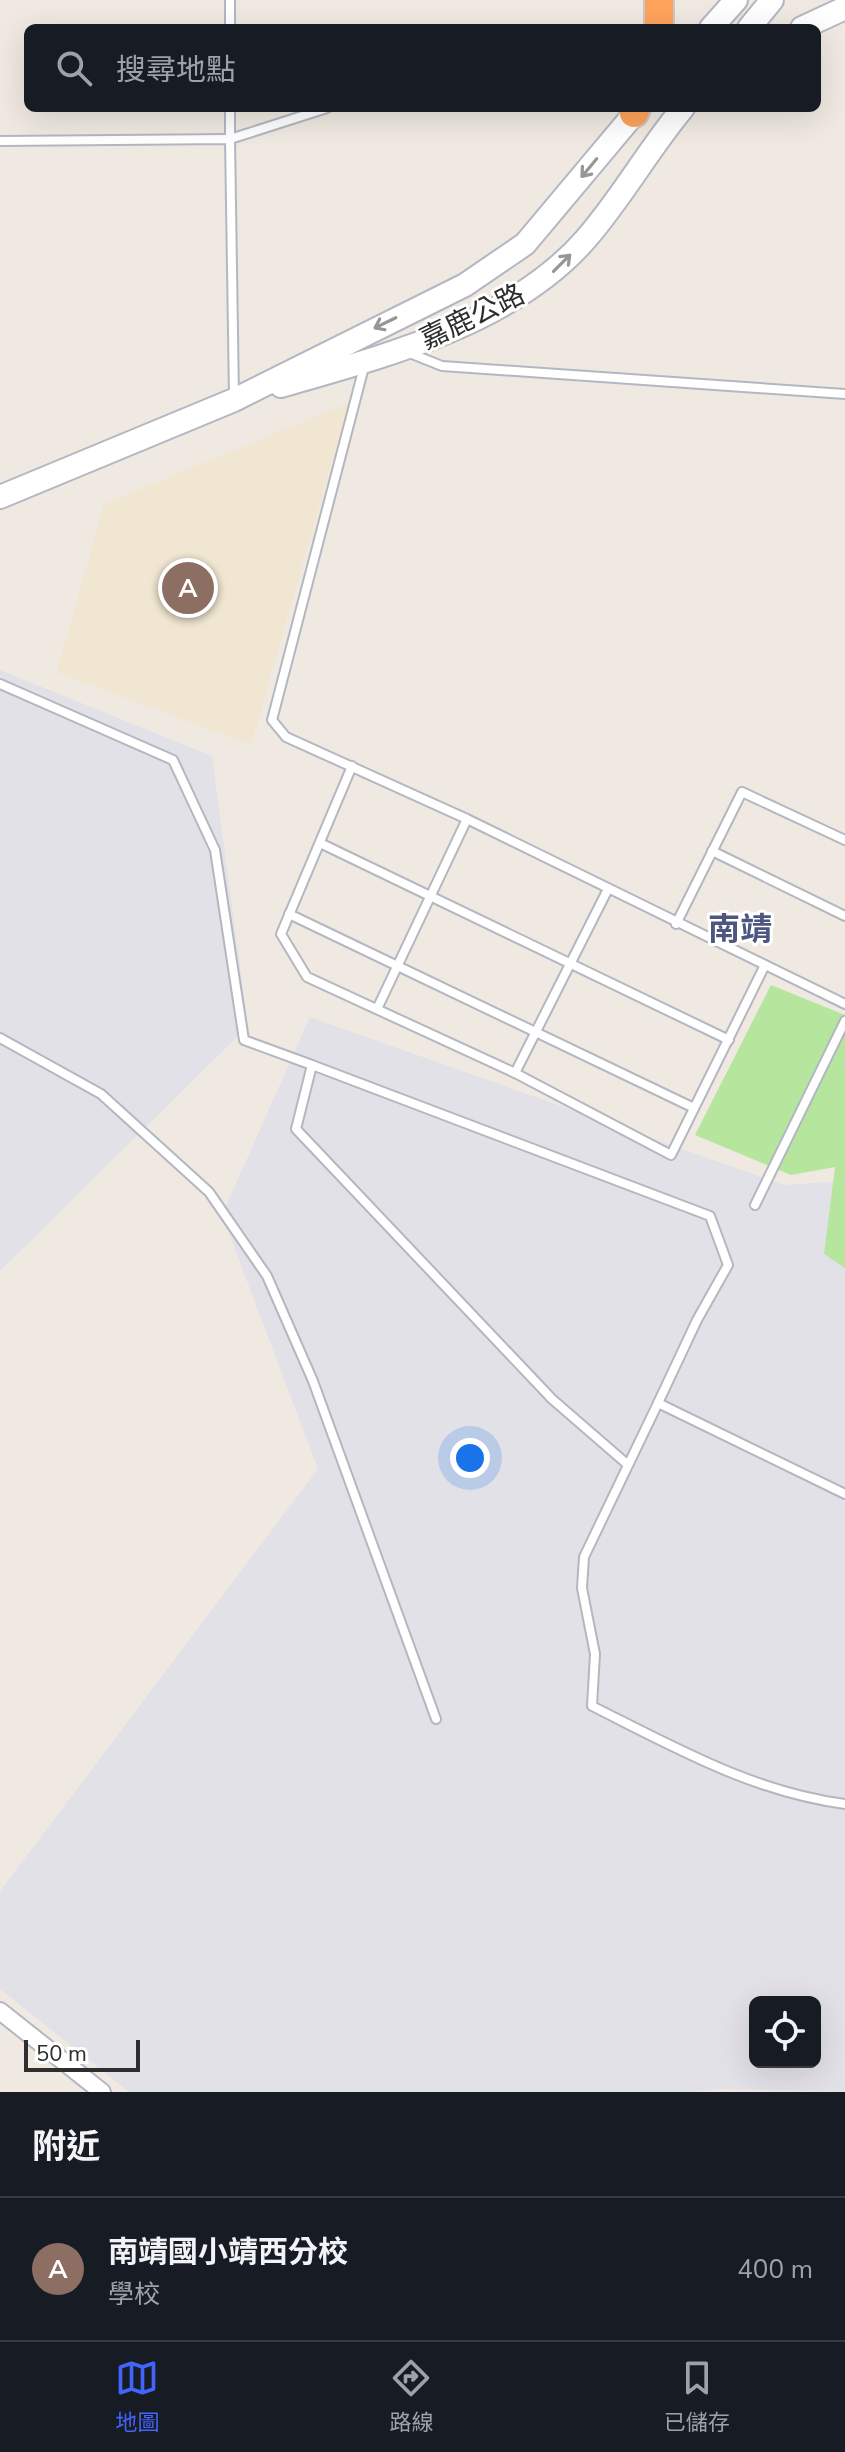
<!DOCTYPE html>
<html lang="zh-TW">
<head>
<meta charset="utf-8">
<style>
  body { margin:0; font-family:"Nunito Sans","Noto Sans TC",sans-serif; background:#20242c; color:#f1f3f6 }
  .controls { position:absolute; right:24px; bottom:24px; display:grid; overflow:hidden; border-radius:12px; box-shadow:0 8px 32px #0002 }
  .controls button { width:72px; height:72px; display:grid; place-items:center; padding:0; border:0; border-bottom:2px solid #363941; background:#171b24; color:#f1f3f6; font:40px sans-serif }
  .scale { position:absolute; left:24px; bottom:20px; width:116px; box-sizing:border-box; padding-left:8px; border:4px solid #2e2e2e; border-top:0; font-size:22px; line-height:28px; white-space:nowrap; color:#2e2e2e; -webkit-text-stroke:6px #fff; paint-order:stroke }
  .you { position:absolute; left:470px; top:1458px; width:28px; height:28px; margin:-20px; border:6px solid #fff; border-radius:50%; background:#1a73e8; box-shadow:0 0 0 12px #1a73e833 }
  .badge { display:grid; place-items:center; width:52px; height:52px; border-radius:50%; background:#4264fb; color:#fff; font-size:26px; font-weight:700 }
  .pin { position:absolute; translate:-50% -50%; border:4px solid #fff; box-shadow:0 2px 8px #0006 }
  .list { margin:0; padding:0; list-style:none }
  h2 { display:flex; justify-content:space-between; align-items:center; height:104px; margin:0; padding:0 32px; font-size:34px }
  h2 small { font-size:26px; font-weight:400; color:#9ea1a6 }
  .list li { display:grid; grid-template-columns:52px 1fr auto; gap:24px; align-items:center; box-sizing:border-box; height:144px; padding:0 32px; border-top:2px solid #363941 }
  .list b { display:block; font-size:30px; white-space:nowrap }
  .list p { margin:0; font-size:26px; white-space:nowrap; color:#9ea1a6 }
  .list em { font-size:26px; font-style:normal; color:#9ea1a6 }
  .icon { flex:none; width:44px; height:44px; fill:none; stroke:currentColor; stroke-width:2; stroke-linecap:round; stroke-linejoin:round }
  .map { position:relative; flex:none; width:845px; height:2092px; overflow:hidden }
  .search { position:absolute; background:#171b24; box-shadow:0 8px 32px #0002; left:24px; right:24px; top:24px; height:88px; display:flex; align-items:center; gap:20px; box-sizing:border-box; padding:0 28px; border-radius:12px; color:#9ea1a6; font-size:30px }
  .sheet { height:248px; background:#171b24 }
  nav { display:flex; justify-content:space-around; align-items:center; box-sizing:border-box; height:112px; border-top:2px solid #363941; background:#171b24; font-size:22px; color:#9ea1a6 }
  nav a { display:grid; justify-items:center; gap:4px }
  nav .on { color:#4264fb }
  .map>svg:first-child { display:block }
  .industrial { fill:#e3e1e8; fill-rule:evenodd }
  .education { fill:#f0e6d1 }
  .green { fill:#b6e59e }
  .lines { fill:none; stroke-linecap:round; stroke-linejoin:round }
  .lane-casing { stroke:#b4b7c1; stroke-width:12 }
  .street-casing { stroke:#b4b7c1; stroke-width:20 }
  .secondary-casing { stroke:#b4b7c1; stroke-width:26 }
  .highway-casing { stroke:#c9c9c9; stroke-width:32 }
  .lane { stroke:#fff; stroke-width:8 }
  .street { stroke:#fff; stroke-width:16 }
  .secondary { stroke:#fff; stroke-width:22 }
  .highway { stroke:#ffa35c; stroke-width:28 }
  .oneway { stroke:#969696 }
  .labels { text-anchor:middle; stroke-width:6; stroke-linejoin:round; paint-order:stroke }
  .street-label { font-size:28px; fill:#2e2e2e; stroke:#fff }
  .quarter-label { font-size:32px; font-weight:bold; fill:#4d5680; stroke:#fff }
</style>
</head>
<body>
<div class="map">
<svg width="845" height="2092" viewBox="0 0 845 2092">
  <rect width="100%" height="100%" fill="#efe9e1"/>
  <g class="industrial">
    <path d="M0,670L212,756L248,1026L0,1271Z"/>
    <path d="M310,1017L784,1185L845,1181V2092L723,2089L694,2092H129L0,1989V1891L318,1469L222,1215ZM755,2002H815V2062H755Z"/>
  </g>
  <path class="education" d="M349,403L251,745L57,672L104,504Z"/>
  <path class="green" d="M771,985L845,1015V1268L824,1254L835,1167L791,1175L695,1135Z"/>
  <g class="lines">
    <g class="lane-casing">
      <g id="lane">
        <path d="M230,28V0"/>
        <path d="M230,108V139L327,108"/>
        <path d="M0,141L230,139L234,397"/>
        <path d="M407,352L442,366L845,394"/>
        <path d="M364,367L272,720L286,737L467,819L845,1004"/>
        <path d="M0,684L173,760L215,850L244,1040L312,1065"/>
        <path d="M352,766L281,934L307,977L515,1073L671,1155L765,965"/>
        <path d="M320,843L729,1040"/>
        <path d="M712,851L845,916"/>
        <path d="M289,914L694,1108"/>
        <path d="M676,924L742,792L845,840"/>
        <path d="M377,1009L467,819"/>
        <path d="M0,1038L101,1094L209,1192L267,1276L313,1381L436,1719"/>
        <path d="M515,1073L608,889"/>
        <path d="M755,1205L845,1021"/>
        <path d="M627,1464L552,1399L296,1129L312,1065L710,1216L728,1265L697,1320L658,1403"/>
        <path d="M845,1494L658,1403L584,1557L582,1588L595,1654L592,1706C674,1747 753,1792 845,1804"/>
      </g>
    </g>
    <g class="street-casing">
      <path id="street" d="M0,2011L102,2092"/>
    </g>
    <g class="secondary-casing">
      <g id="secondary">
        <path d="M711,28L736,0"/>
        <path d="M749,28L772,0"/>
        <path d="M802,28L845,8"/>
        <path d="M281,386C385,356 511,324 585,240C621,199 648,150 683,108"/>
        <path d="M0,497L234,400L465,285L525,244L639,108"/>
      </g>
    </g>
    <g class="highway-casing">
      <g id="highway">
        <path d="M659,0V28"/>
        <path d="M634,113L636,108"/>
      </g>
    </g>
    <use href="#lane" class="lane"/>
    <use href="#street" class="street"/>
    <use href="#secondary" class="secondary"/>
    <use href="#highway" class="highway"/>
  </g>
  <defs><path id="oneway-shaft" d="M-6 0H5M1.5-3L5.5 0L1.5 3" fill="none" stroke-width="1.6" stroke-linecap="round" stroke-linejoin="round" transform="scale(2)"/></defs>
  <g class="oneway">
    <use href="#oneway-shaft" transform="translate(589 168) rotate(130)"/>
    <use href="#oneway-shaft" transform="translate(562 263) rotate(-45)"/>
    <use href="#oneway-shaft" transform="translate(385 323) rotate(154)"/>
  </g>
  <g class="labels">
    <g class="street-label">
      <text transform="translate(472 316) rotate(-26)" y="10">嘉鹿公路</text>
    </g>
    <g class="quarter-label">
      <text x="740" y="940">南靖</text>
    </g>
  </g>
</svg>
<div class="controls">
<button><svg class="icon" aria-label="locate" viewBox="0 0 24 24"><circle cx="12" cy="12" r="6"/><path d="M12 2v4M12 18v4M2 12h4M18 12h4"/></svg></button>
</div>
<div class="scale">50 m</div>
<div class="you"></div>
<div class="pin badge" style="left:188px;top:588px;background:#8d6e63">A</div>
<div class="search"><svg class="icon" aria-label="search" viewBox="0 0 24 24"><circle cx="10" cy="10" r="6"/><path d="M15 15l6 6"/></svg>搜尋地點</div>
</div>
<section class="sheet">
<h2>附近<small></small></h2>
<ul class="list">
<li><span class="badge" style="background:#8d6e63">A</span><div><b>南靖國小靖西分校</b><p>學校</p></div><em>400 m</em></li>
</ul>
</section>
<nav>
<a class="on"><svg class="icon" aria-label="map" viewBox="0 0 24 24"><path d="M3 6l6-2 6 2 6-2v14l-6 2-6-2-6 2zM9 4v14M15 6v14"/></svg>地圖</a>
<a><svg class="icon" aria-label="directions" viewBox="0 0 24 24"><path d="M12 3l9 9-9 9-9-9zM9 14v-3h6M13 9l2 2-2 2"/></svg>路線</a>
<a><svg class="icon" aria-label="saved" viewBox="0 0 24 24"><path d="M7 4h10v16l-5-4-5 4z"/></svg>已儲存</a>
</nav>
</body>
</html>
